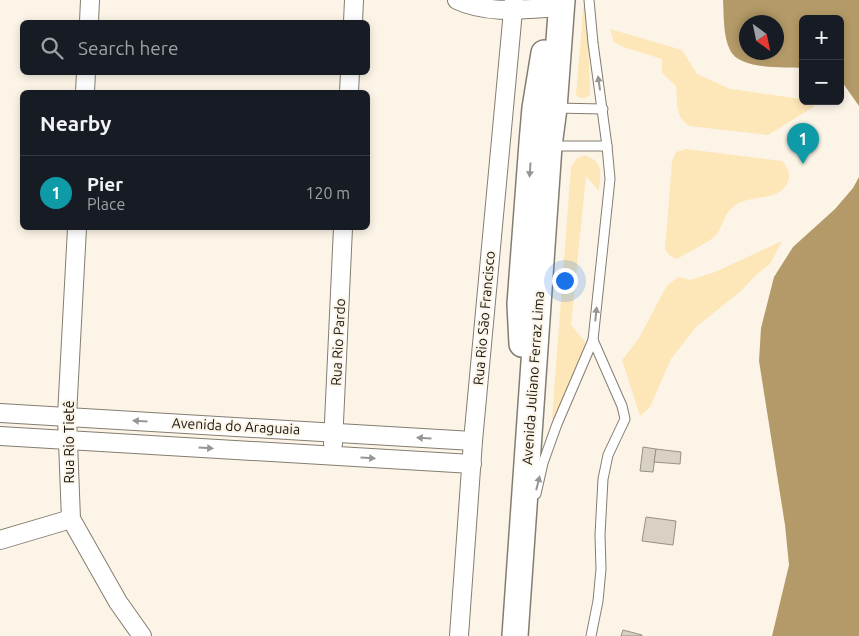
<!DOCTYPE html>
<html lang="en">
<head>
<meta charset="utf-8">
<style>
  body { margin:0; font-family:Ubuntu,sans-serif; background:#242831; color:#f1f3f6 }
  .controls { position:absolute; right:15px; top:15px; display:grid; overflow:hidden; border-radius:8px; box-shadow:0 2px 8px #0003 }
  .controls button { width:45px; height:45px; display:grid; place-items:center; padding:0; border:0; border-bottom:1px solid #363941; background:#171b24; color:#f1f3f6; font:25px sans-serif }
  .compass { position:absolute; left:739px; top:15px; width:45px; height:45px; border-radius:50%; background:#171b24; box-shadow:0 2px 8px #0003; rotate:147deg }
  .you { position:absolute; left:564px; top:280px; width:18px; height:18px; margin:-12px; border:4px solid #fff; border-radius:50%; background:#1a73e8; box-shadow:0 0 0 8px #1a73e833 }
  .badge { display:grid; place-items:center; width:32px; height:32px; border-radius:50%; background:#1a73e8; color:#fff; font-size:16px; font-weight:700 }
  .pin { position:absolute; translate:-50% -41px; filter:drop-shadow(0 1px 2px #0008) }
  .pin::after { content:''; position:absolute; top:26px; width:18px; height:15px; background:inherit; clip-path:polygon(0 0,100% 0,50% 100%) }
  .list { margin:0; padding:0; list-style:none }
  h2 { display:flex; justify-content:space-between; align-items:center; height:65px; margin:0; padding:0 20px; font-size:21px }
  h2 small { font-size:16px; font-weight:400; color:#9ea1a6 }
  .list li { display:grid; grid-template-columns:32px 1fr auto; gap:15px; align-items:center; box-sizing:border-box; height:75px; padding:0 20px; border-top:1px solid #363941 }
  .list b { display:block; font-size:19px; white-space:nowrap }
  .list p { margin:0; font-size:16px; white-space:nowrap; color:#9ea1a6 }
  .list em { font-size:16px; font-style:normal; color:#9ea1a6 }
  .icon { flex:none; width:28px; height:28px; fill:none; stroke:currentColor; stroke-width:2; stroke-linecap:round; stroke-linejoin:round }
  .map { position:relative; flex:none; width:859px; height:636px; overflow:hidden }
  .search { position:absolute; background:#171b24; box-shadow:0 2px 8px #0003; left:20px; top:20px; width:350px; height:55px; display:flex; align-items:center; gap:12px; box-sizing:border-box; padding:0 18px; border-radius:8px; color:#9ea1a6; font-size:19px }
  .panel { position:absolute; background:#171b24; box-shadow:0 2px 8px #0003; left:20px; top:90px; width:350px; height:140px; border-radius:8px }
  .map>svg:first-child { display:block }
  .green { fill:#fde6b7 }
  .water { fill:#b39a68; fill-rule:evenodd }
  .building { fill:#d9d2c4; stroke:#979185 }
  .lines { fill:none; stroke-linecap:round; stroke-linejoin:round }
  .service-casing { stroke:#837d71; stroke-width:11 }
  .minor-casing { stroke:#837d71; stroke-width:20 }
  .secondary-casing { stroke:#837d71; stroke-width:28 }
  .service { stroke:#fff; stroke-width:9 }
  .minor { stroke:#fff; stroke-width:18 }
  .secondary { stroke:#fff; stroke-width:25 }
  .oneway { fill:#979693 }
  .labels { text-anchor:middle; stroke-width:4; stroke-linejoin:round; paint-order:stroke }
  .street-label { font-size:14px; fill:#171510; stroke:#fcf5e7 }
</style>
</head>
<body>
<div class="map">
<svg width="859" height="636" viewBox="0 0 859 636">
  <rect width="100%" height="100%" fill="#fcf5e7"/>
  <g class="green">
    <path d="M584,0H587L590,94L586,98H580L576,95Z"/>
    <path d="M610,29L682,50L697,74L730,89L802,99L815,106L768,135L689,126C674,115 678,103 676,86L662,73V59L623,47L614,42Z"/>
    <path d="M686,149L782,161C788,167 792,177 786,185C777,201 752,195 737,204C723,213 725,223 716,235C712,241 685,254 677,259L670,256L665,249L672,161L676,152Z"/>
    <path d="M585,155C605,163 600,173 599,191L586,176L571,325L585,342L581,361L558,419H552L571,167L576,159Z"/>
    <path d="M782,241L770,264L756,275L741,291L696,327L671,359L650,407L640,416L622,360L639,338L666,287L678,277L690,280L715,272Z"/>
  </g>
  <g class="water">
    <path d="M723,0H859V106L840,79V19H803V68C784,67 739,70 730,50C723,36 724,16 723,0ZM746,22H776V52H746Z"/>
    <path d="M859,177V636H772L789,565L785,525L759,361L761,328L774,277L793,247L835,209L853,188Z"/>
  </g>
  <g class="building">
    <path d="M643,447L656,449L653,472L640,471Z"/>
    <path d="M656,449L681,452L680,464L654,462Z"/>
    <path d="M646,517L676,521L673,545L642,541Z"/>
    <path d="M623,630L642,635V636H621Z"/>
  </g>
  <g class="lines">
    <g class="service-casing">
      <g id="service">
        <path d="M555,108L603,109"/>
        <path d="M549,146H607"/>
        <path d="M536,494L543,463L557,424L593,340L610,179L607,146L593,43L589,0"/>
        <path d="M591,636L598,601L601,569L600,535L603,479L608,455L625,419L622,406L593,340"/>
      </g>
    </g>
    <g class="minor-casing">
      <g id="minor">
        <path d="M457,0C489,15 527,9 562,7"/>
        <path d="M89,22L90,0"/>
        <path d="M353,22L354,0"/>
        <path d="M85,92L86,72"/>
        <path d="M349,92L350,72"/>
        <path d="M77,228L67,416L71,519L118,602L142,636"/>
        <path d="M0,413L473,441"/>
        <path d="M0,436L472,464"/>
        <path d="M333,444L343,228"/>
        <path d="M0,540L71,519"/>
        <path d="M459,636L473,441L514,0"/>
      </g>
    </g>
    <g class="secondary-casing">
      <g id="secondary">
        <path d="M522,344L520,304L532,143L535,108L544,53"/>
        <path d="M515,636L549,146L554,108L562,0"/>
      </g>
    </g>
    <use href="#service" class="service"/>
    <use href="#minor" class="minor"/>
    <use href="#secondary" class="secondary"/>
  </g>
  <defs><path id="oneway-solid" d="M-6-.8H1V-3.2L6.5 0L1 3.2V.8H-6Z" transform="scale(1.25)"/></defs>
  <g class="oneway">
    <use href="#oneway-solid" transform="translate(599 83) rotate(-98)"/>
    <use href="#oneway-solid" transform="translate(530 170) rotate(94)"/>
    <use href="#oneway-solid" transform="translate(596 314) rotate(-84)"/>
    <use href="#oneway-solid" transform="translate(140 421) rotate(-177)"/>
    <use href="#oneway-solid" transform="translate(424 438) rotate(-176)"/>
    <use href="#oneway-solid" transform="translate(206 448) rotate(3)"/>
    <use href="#oneway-solid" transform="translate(368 458) rotate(3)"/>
    <use href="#oneway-solid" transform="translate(538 483) rotate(-76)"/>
  </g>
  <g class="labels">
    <g class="street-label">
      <text transform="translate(484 318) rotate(-85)" y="5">Rua Rio São Francisco</text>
      <text transform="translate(338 342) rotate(-87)" y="5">Rua Rio Pardo</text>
      <text transform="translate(533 378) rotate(-86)" y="5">Avenida Juliano Ferraz Lima</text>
      <text transform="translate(236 426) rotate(3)" y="5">Avenida do Araguaia</text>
      <text transform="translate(69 442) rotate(-90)" y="5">Rua Rio Tietê</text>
    </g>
  </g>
</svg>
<div class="controls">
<button>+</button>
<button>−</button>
</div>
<svg class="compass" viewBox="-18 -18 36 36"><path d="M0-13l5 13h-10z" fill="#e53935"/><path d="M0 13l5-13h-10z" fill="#9ea1a6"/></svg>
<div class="you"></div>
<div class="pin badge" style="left:803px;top:164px;background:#0f9aa8">1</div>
<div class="search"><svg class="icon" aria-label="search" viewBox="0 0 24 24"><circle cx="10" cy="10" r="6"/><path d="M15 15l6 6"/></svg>Search here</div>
<section class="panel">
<h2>Nearby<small></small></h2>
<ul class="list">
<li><span class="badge" style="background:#0f9aa8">1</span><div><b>Pier</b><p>Place</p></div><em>120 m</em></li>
</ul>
</section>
</div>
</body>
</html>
